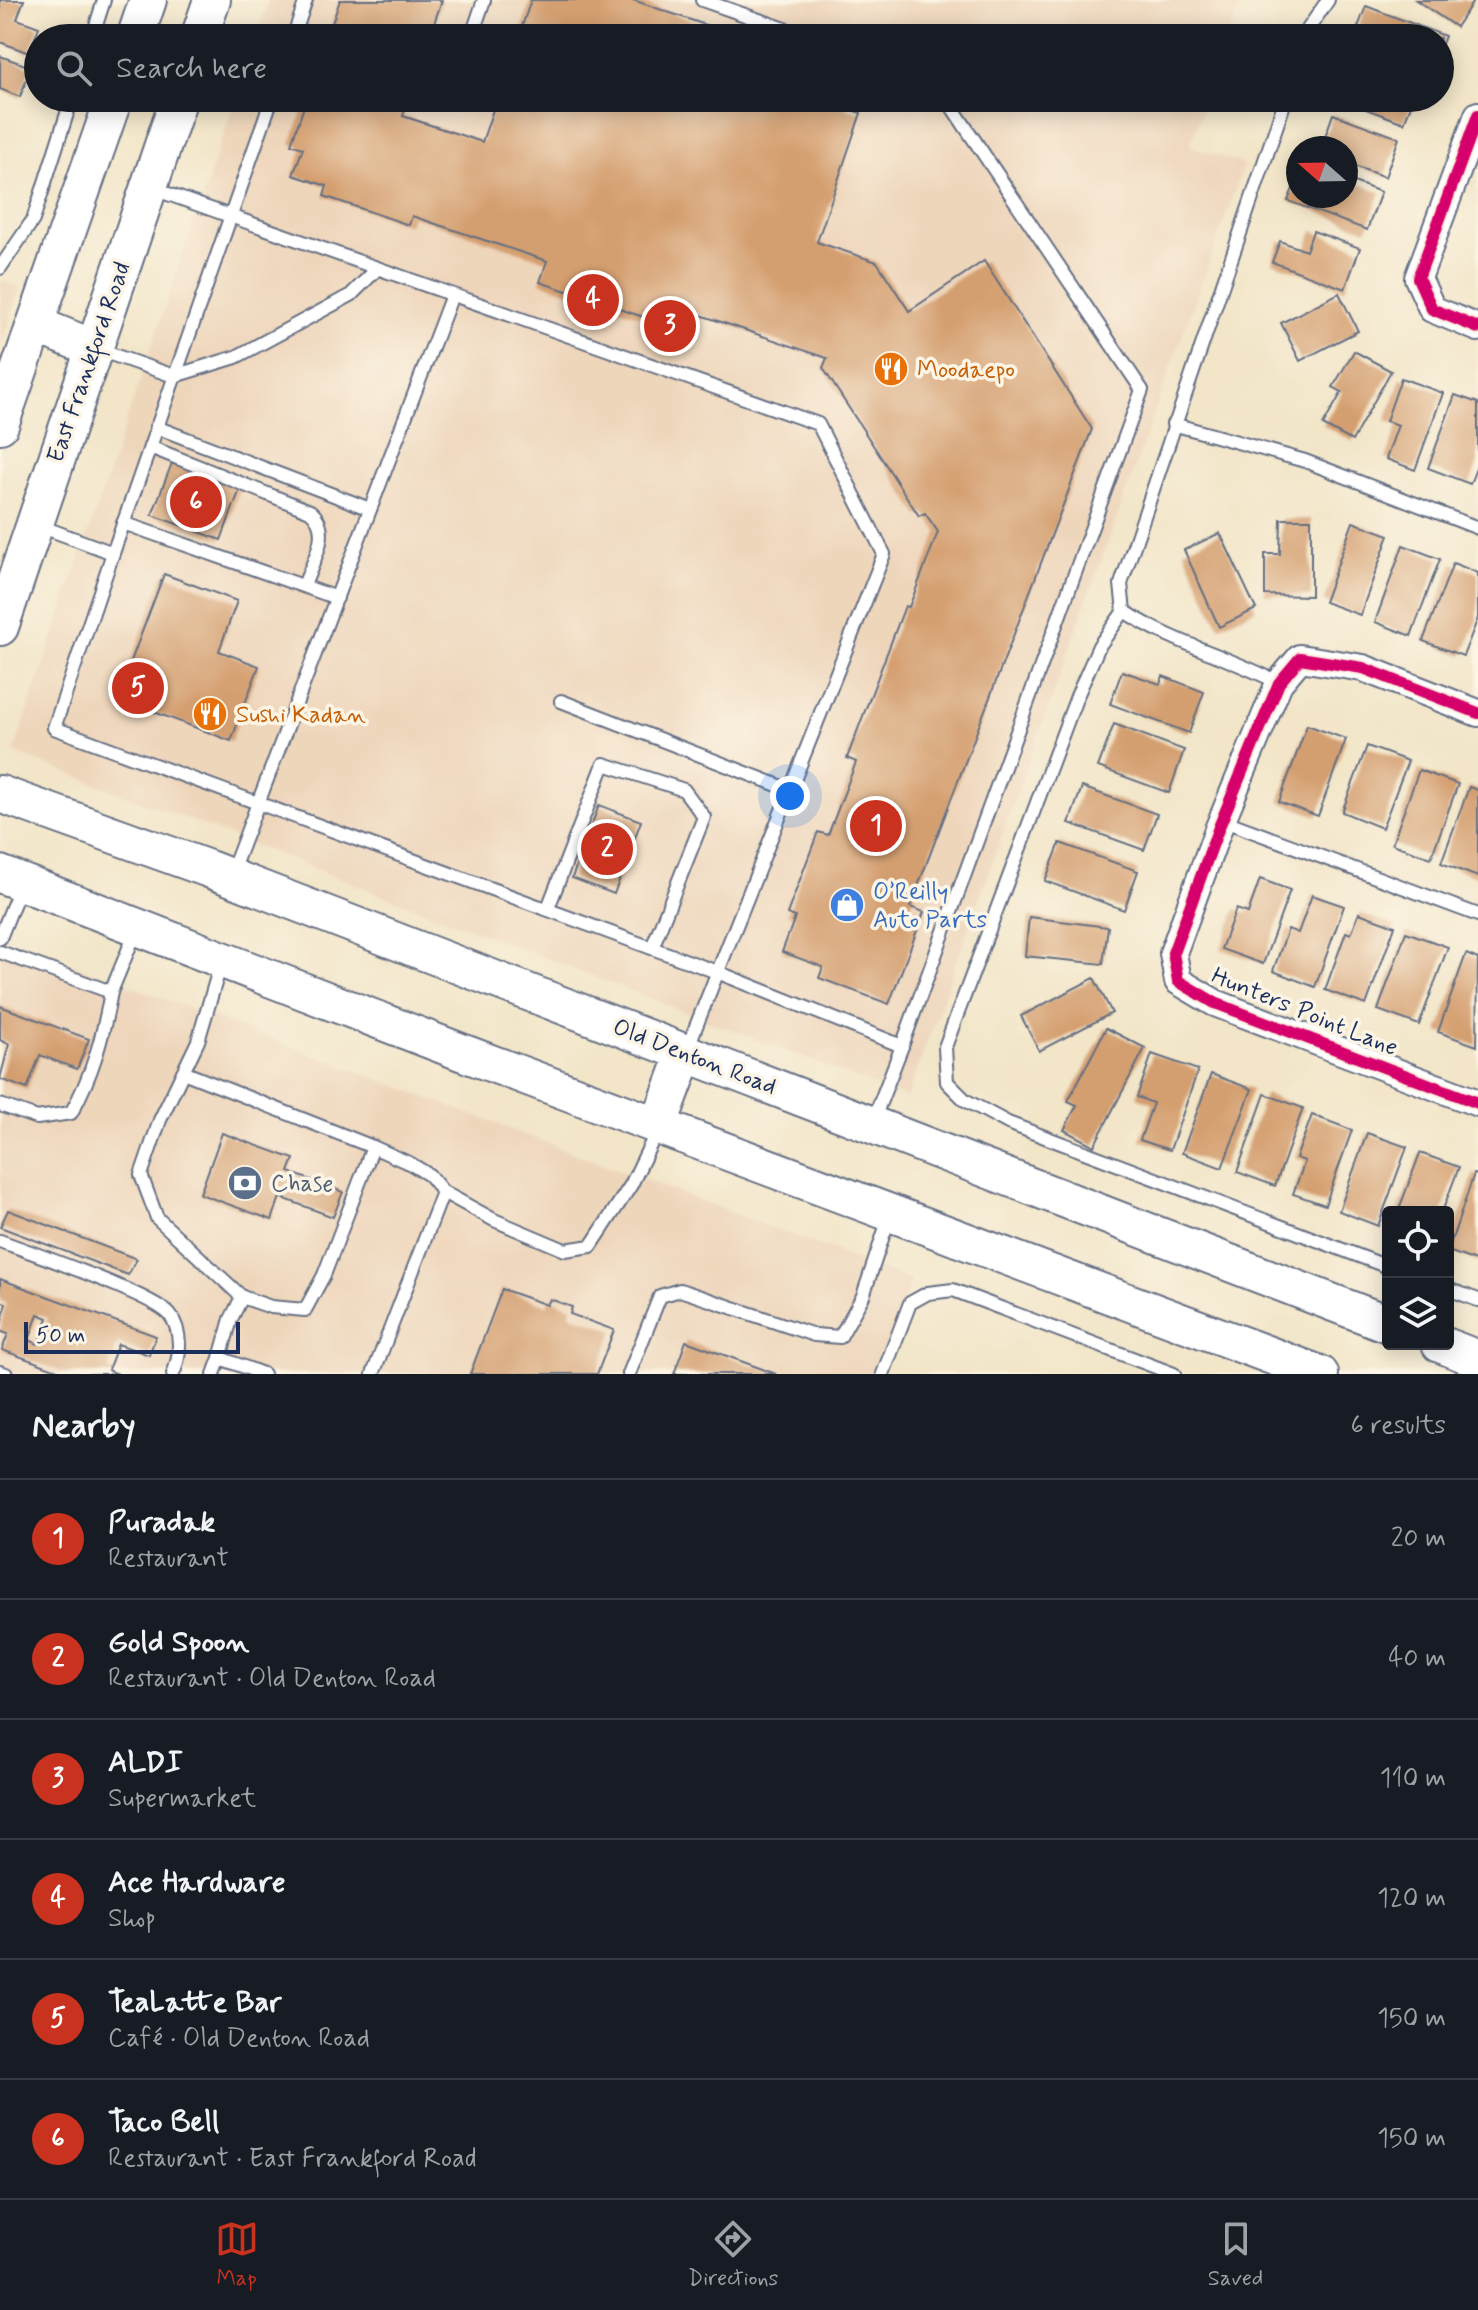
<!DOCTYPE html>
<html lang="en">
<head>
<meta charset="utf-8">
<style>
  body { margin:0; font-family:Mynerve,sans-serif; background:#242831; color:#f1f3f6 }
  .controls { position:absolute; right:24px; bottom:24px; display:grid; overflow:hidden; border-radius:8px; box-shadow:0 4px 20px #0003 }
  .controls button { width:72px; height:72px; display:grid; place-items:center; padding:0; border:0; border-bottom:2px solid #363941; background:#171b24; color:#f1f3f6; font:40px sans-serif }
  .compass { position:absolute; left:1286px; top:136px; width:72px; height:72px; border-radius:50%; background:#171b24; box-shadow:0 4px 20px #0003; rotate:290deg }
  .scale { position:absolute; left:24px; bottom:20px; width:216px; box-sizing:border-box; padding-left:8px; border:4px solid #1b2f5e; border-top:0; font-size:22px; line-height:28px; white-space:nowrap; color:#1b2f5e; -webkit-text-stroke:6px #fcf5e5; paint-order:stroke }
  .you { position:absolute; left:790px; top:796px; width:28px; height:28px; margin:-20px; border:6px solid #fff; border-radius:50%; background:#1a73e8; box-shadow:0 0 0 12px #1a73e833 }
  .badge { display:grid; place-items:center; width:52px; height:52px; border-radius:50%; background:#c8321e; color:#fff; font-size:26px; font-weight:700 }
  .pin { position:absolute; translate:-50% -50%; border:4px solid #fff; box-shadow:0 2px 8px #0006 }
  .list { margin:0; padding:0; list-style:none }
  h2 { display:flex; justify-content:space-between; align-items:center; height:104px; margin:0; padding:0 32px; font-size:34px }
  h2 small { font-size:26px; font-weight:400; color:#9ea1a6 }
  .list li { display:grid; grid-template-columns:52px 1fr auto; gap:24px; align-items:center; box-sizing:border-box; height:120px; padding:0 32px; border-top:2px solid #363941 }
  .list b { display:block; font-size:30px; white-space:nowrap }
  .list p { margin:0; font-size:26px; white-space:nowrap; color:#9ea1a6 }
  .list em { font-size:26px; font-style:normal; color:#9ea1a6 }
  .icon { flex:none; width:44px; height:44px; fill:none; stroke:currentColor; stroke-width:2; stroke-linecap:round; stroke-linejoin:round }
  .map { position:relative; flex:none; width:1478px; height:1374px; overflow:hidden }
  .search { position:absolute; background:#171b24; box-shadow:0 4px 20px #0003; left:24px; right:24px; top:24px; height:88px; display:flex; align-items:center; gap:20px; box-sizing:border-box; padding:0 28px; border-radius:44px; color:#9ea1a6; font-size:30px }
  .sheet { height:824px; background:#171b24 }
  nav { display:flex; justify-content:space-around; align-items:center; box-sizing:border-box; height:112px; border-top:2px solid #363941; background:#171b24; font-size:22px; color:#9ea1a6 }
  nav a { display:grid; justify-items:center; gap:4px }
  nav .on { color:#c8321e }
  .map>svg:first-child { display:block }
  .built { fill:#eed6bb }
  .building { fill:#d49f6f; fill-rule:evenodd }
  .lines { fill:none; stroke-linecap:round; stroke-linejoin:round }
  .lane-casing { stroke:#666f83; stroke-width:16 }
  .street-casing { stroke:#666f83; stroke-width:30 }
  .secondary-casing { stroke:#666f83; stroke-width:40 }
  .lane { stroke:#fff; stroke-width:12 }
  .street { stroke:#fff; stroke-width:26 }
  .secondary { stroke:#fff; stroke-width:36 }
  .cycleway-casing { stroke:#fcf5e5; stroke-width:17 }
  .cycleway { stroke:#d6006c; stroke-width:12 }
  .labels { text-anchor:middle; stroke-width:7; stroke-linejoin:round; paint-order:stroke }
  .street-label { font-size:24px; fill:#1b2f5e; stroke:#fcf5e5 }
  .food-label { font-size:24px; fill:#c56008; stroke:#fcf5e5; text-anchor:start }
  .shop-label { font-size:24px; fill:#366cbe; stroke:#fcf5e5; text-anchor:start }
  .service-label { font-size:24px; fill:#4e5e75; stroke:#fcf5e5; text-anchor:start }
</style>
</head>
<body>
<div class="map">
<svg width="1478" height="1374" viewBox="0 0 1478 1374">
  <rect width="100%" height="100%" fill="#fcf5e5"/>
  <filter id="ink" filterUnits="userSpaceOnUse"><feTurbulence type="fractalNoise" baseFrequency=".0125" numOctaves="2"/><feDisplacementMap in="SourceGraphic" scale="16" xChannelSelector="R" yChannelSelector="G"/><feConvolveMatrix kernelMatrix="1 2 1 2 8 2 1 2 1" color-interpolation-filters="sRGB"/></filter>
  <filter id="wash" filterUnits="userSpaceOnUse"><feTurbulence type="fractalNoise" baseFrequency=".006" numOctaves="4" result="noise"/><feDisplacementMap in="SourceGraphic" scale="32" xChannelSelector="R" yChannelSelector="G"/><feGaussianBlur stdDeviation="1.8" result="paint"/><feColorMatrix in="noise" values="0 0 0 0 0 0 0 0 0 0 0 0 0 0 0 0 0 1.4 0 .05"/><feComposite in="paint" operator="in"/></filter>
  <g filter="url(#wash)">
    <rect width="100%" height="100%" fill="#f2e5c8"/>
    <g class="built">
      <path d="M269,0H1241L1228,38H256Z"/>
      <path d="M236,98H1207L1190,146L1244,165L907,1098L14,752Z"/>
      <path d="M0,280L21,287L0,348Z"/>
      <path d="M0,937L911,1280L875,1374H0Z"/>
    </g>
    <g id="blocks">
      <g class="building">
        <path d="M0,0H24L17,19L39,27L29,53L0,42Z"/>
        <path d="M340,0H442L429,38H327Z"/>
        <path d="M531,0H633L743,38H518Z"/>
        <path d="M1416,0H1474L1456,27Z"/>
        <path d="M1366,6L1445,36L1440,49V38H1354Z"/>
        <path d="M0,56L31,67L20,97L0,89Z"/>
        <path d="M307,98H409L403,116L482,142L497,98H816L861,113L817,242L877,262L909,311L984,261L1092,429L910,907L924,912L889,1004L819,978L823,967L782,952L795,917L787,914L818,832L828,835L856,762L847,758L905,606L909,607L938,532L925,513L919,516L823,368L827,358L686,310L679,329L670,326L540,282L547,261L412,216L409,225L324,196L327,186L293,175L303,148L291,144Z"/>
        <path d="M1336,98H1414L1404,123Z"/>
        <path d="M1333,114L1399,138L1385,177L1346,163V148H1321Z"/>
        <path d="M1298,176V196H1346V179L1381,192L1367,230L1288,201Z"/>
        <path d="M1313,231L1360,248L1345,289L1272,262L1280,241L1306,251Z"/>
        <path d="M1339,293L1358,331L1300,361L1281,323Z"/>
        <path d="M1354,351L1391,371L1352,441L1323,425L1342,392L1333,387Z"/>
        <path d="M1401,378L1443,393L1415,470L1386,459L1398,425L1386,421Z"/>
        <path d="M1455,395L1478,403V463L1470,484L1428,468Z"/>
        <path d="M172,463L240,489L221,540L152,515Z"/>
        <path d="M1281,519H1311V596L1265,595V554H1280Z"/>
        <path d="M1353,522L1389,535L1360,615L1324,602Z"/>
        <path d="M1220,533L1256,609L1219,627L1184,550Z"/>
        <path d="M1403,545L1440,559L1411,636L1375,622Z"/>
        <path d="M1453,563L1478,573V618L1463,656L1423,641Z"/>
        <path d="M164,574L237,601L219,651L259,666L231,741L117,698Z"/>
        <path d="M1122,671L1160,684L1163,676L1204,692L1189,733L1110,704Z"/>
        <path d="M1114,724L1184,750L1169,793L1098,767Z"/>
        <path d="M1307,725L1346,739L1318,816L1279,802Z"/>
        <path d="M1367,746L1408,761L1382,828L1342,812Z"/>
        <path d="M1419,770L1458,784L1431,858L1392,844Z"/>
        <path d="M1082,787L1157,814L1144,850L1069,823Z"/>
        <path d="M1469,787L1478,790V877L1441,863Z"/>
        <path d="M599,805L641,821L614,894L572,878Z"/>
        <path d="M1060,843L1138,871L1124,910L1045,881Z"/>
        <path d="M1260,879L1290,890L1263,964L1221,949L1236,909L1248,913Z"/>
        <path d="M1312,895L1344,906L1315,987L1273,971L1288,929L1298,933Z"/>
        <path d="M1359,913L1395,926L1366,1005L1325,990L1346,932L1351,934Z"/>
        <path d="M1029,917L1108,927L1103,964L1025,956Z"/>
        <path d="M1406,932L1448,947L1419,1025L1378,1010Z"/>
        <path d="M1466,954L1478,959L1477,1046L1438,1032Z"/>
        <path d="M1094,978L1112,1013L1039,1051L1021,1016Z"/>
        <path d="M0,1006L89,1039L77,1069L40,1055L27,1089L0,1079L9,1044L0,1040Z"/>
        <path d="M1106,1028L1145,1048L1094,1146L1064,1130L1077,1105L1068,1101Z"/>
        <path d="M1152,1054L1198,1070L1170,1150L1140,1140L1153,1103L1137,1097Z"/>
        <path d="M1211,1074L1252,1089L1222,1168L1182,1153Z"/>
        <path d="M1265,1094L1303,1108L1275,1186L1237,1172Z"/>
        <path d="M1312,1115L1352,1130L1325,1205L1293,1194L1305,1161L1296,1158Z"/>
        <path d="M222,1133L294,1159L289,1172L343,1192L333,1217L280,1197L272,1220L200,1194Z"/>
        <path d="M1367,1133L1407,1147L1378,1226L1339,1211Z"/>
        <path d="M1420,1153L1459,1167L1442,1212H1398Z"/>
        <path d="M1474,1174L1478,1175V1262L1448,1251Z"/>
        <path d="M8,1210L137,1259L128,1275L0,1227Z"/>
        <path d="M0,1279L156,1336L149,1355L118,1344L108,1370L118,1374H68L2,1350L8,1334L0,1331L6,1303L0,1301ZM38,1314L48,1318L38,1344L29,1340Z"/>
        <path d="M502,1289L547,1305L550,1299L572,1307L570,1314L614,1330L597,1374H470Z"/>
        <path d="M686,1341L776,1374H674Z"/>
      </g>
    </g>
  </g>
  <g filter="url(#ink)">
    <use href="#blocks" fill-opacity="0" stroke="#666f83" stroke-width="2"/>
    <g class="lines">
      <g class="lane-casing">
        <g id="lane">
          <path d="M702,0L811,38"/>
          <path d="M92,38L104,0"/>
          <path d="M293,38L306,0"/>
          <path d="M471,38L484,0"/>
          <path d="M1302,38L1328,0"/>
          <path d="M151,188L818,424L884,554L687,1049"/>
          <path d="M0,268L33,220L72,98"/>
          <path d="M96,349L174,376L236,357L351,295L377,269"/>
          <path d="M1173,424L1305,461L1478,528"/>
          <path d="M156,427L370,509"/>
          <path d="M150,447L310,511C334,530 312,562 304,586"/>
          <path d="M123,523L337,598"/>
          <path d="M37,525L113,553L272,98"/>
          <path d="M113,553L54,728L717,972L902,1046L1142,390L946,98"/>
          <path d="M1124,611L1099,646L1077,696L945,1047L947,1082L965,1100L1008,1123L1388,1267"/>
          <path d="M1279,683C1229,657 1171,642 1124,611L1121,584L1286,98"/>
          <path d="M561,701L790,790"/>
          <path d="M1222,820L1478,915"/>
          <path d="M231,874L452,295"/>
          <path d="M548,908L604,764L684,790L704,817L652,948"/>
          <path d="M0,938L21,885"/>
          <path d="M0,952L111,992L136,931"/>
          <path d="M183,1072L373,1147"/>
          <path d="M0,1105L37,1118L71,1113C93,1074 103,1036 111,992"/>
          <path d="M873,1121L902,1046"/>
          <path d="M0,1241C30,1252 154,1295 170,1315C182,1331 181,1356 173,1374"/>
          <path d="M1448,1289L1478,1300"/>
          <path d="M242,1297L271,1307L305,1310L324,1275L373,1147L411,1164L429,1175L443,1192L494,1220L565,1250L591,1246L631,1185L657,1131"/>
          <path d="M220,1358L231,1319L242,1297L157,1218L141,1175L160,1120L198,1041L221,963"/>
          <path d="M0,1372L6,1374"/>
          <path d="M214,1374L220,1358L263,1374"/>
          <path d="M373,1374L443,1192"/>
          <path d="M629,1374L660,1296L680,1290L814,1335L840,1337L863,1296L889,1218"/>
          <path d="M883,1374L910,1303L928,1293L953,1290L1174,1374"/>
        </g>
      </g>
      <g class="street-casing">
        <g id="street">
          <path d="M1478,115L1418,278L1432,309L1478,328"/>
          <path d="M1478,713L1363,668L1300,658L1279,683L1219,827L1173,953L1178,981L1215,1003L1478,1103"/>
        </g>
      </g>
      <g class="secondary-casing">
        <g id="secondary">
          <path d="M135,38L148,0"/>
          <path d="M199,38L212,0"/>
          <path d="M36,325L93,348"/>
          <path d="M0,425L114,98"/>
          <path d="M0,627L179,98"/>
          <path d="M0,794L209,869L1388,1324"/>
          <path d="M0,874L461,1052L1320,1374"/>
          <path d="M659,1124L686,1052"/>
          <path d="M1440,1344L1478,1359"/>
        </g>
      </g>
      <use href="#lane" class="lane"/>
      <use href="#street" class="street"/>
      <use href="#secondary" class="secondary"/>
      <g class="cycleway-casing">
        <g id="cycleway">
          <path d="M1478,115L1418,278L1432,309L1478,328"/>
          <path d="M1478,713L1363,668L1300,658L1279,683L1219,827L1173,953L1178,981L1215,1003L1478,1103"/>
        </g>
      </g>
      <use href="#cycleway" class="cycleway"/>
    </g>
  </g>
  <defs>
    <g id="restaurant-disc" transform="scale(1.8)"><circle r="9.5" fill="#e8710a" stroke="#fcf5e5"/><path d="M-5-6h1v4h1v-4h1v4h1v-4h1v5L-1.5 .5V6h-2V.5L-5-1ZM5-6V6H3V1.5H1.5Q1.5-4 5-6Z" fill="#fff"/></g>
    <g id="shop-disc" transform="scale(1.8)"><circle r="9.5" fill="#3f7fe0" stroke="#fcf5e5"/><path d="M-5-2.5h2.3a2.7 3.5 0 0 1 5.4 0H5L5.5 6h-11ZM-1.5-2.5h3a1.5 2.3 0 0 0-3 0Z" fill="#fff"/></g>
    <g id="bank-disc" transform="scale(1.8)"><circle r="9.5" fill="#5c6f8a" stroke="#fcf5e5"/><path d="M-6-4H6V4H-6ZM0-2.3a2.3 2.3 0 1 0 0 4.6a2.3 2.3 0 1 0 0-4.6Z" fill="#fff"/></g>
  </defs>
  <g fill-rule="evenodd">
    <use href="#restaurant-disc" x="891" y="369"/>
    <use href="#restaurant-disc" x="210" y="714"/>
    <use href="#shop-disc" x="847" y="905"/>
    <use href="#bank-disc" x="245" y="1183"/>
  </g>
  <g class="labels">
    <g class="street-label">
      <text transform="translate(88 362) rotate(-71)" y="8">East Frankford Road</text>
      <text transform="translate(1305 1011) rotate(22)" y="8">Hunters Point Lane</text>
      <text transform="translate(695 1056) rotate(21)" y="8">Old Denton Road</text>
    </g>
    <g class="food-label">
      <text x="917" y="377">Moodaepo</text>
      <text x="236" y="722">Sushi Kadan</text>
    </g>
    <g class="shop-label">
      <text x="873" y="899">O’Reilly<tspan x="873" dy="28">Auto Parts</tspan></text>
    </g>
    <g class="service-label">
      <text x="271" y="1191">Chase</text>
    </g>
  </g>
</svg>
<div class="controls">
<button><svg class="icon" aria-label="locate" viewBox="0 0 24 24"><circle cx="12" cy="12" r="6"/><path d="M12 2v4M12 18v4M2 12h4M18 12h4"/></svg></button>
<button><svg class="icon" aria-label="layers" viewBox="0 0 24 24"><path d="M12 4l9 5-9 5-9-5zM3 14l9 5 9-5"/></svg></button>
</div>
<svg class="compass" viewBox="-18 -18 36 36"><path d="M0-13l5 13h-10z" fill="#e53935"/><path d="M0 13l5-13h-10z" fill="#9ea1a6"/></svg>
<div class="scale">50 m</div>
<div class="you"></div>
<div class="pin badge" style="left:876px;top:826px">1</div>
<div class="pin badge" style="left:607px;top:849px">2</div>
<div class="pin badge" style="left:670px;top:326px">3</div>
<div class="pin badge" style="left:593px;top:300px">4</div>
<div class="pin badge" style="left:138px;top:688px">5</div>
<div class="pin badge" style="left:196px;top:502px">6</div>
<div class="search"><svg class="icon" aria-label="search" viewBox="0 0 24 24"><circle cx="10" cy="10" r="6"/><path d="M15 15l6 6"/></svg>Search here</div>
</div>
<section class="sheet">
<h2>Nearby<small>6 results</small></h2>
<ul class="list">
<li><span class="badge">1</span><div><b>Puradak</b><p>Restaurant</p></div><em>20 m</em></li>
<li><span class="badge">2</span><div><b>Gold Spoon</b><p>Restaurant · Old Denton Road</p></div><em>40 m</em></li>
<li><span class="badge">3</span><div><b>ALDI</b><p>Supermarket</p></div><em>110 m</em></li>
<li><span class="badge">4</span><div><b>Ace Hardware</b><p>Shop</p></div><em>120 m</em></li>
<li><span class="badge">5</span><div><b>TeaLatte Bar</b><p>Café · Old Denton Road</p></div><em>150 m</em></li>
<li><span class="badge">6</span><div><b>Taco Bell</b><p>Restaurant · East Frankford Road</p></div><em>150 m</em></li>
</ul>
</section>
<nav>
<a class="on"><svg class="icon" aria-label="map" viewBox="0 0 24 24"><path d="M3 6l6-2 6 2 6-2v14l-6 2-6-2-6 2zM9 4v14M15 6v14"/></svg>Map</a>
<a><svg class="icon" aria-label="directions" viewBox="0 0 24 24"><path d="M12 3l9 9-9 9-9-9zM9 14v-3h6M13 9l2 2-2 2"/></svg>Directions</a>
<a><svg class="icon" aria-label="saved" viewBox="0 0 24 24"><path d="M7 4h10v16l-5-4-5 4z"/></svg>Saved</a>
</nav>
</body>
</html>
